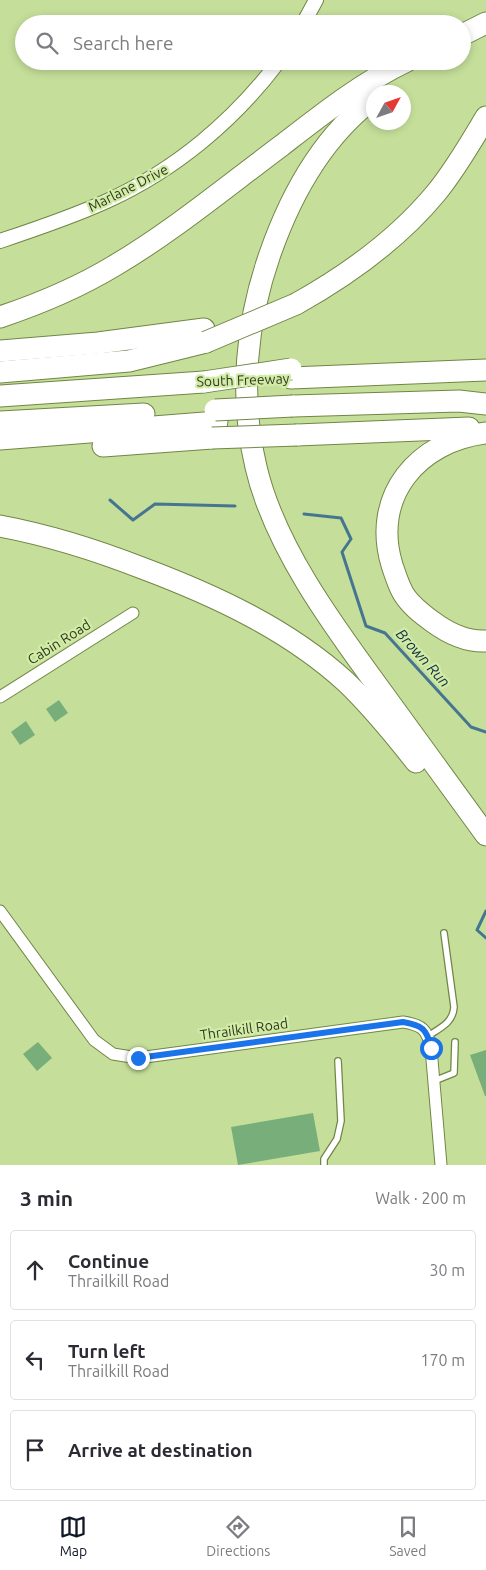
<!DOCTYPE html>
<html lang="en">
<head>
<meta charset="utf-8">
<style>
  body { margin:0; font-family:Ubuntu,sans-serif; background:#f7f7f7; color:#2b2b33 }
  .compass { position:absolute; left:366px; top:85px; width:45px; height:45px; border-radius:50%; background:#fff; box-shadow:0 2px 8px #0003; rotate:50deg }
  .stop { position:absolute; width:15px; height:15px; margin:-11px; border:4px solid #1a73e8; border-radius:50%; background:#fff }
  .stop.end { background:#1a73e8; border-color:#fff; box-shadow:0 1px 5px #0008 }
  .list { margin:0; padding:0; list-style:none }
  h2 { display:flex; justify-content:space-between; align-items:center; height:65px; margin:0; padding:0 20px; font-size:21px }
  h2 small { font-size:16px; font-weight:400; color:#7c7c81 }
  .list li { display:grid; grid-template-columns:32px 1fr auto; gap:15px; align-items:center; box-sizing:border-box; height:80px; margin:0 10px 10px; padding:0 10px; border:1px solid #e1e1e2; border-radius:5px }
  .list b { display:block; font-size:19px; white-space:nowrap }
  .list p { margin:0; font-size:16px; white-space:nowrap; color:#7c7c81 }
  .list em { font-size:16px; font-style:normal; color:#7c7c81 }
  .icon { flex:none; width:28px; height:28px; fill:none; stroke:currentColor; stroke-width:2; stroke-linecap:round; stroke-linejoin:round }
  .map { position:relative; flex:none; width:486px; height:1165px; overflow:hidden }
  .search { position:absolute; background:#fff; box-shadow:0 2px 8px #0003; left:15px; right:15px; top:15px; height:55px; display:flex; align-items:center; gap:12px; box-sizing:border-box; padding:0 18px; border-radius:28px; color:#7c7c81; font-size:19px }
  .sheet { height:335px; background:#fff }
  nav { display:flex; justify-content:space-around; align-items:center; box-sizing:border-box; height:70px; border-top:1px solid #e1e1e2; background:#fff; font-size:14px; color:#7c7c81 }
  nav a { display:grid; justify-items:center; gap:2px }
  nav .on { color:#111827 }
  .map>svg:first-child { display:block }
  .lines { fill:none; stroke-linecap:round; stroke-linejoin:round }
  .stream { stroke:#467590; stroke-width:3 }
  .building { fill:#78ae79 }
  .service-casing { stroke:#708645; stroke-width:8 }
  .minor-casing { stroke:#708645; stroke-width:13 }
  .tertiary-casing { stroke:#708645; stroke-width:16 }
  .motorway-casing { stroke:#708645; stroke-width:23 }
  .service { stroke:#fff; stroke-width:5.5 }
  .minor { stroke:#fff; stroke-width:11 }
  .tertiary { stroke:#fff; stroke-width:14 }
  .motorway { stroke:#fff; stroke-width:21 }
  .motorway-bridge-casing { stroke:#708645; stroke-width:23; stroke-linecap:butt }
  .motorway-bridge { stroke:#fff; stroke-width:21 }
  .route { stroke:#1a73e8; stroke-width:6 }
  .labels { text-anchor:middle; stroke-width:4.5; stroke-linejoin:round; paint-order:stroke }
  .street-label { font-size:14px; fill:#2f381d; stroke:#d2eca7 }
  .water-label { font-size:15px; font-style:italic; fill:#122e44; stroke:#d2eca7 }
</style>
</head>
<body>
<div class="map">
<svg width="486" height="1165" viewBox="0 0 486 1165">
  <rect width="100%" height="100%" fill="#c5df9a"/>
  <g class="lines">
    <g class="stream">
      <path d="M110,500L133,520L155,504L235,506"/>
      <path d="M304,514L341,518L351,539L342,552L366,626L385,633L471,727L486,732"/>
      <path d="M486,911L477,930L486,938"/>
    </g>
  </g>
  <g class="building">
    <path d="M59,700L68,713L55,722L46,709Z"/>
    <path d="M26,721L35,735L20,745L11,732Z"/>
    <path d="M38,1042L52,1058L37,1071L23,1054Z"/>
    <path d="M486,1050V1096H485L470,1055Z"/>
    <path d="M313,1113L320,1151L238,1165L231,1127Z"/>
  </g>
  <g class="lines">
    <g class="service-casing">
      <g id="service">
        <path d="M428,1036C440,1028 453,1023 454,1007L444,933"/>
        <path d="M434,1081L454,1073L455,1042"/>
        <path d="M324,1165V1159L337,1139L341,1121L338,1061"/>
      </g>
    </g>
    <g class="minor-casing">
      <g id="minor">
        <path d="M0,697L133,613"/>
        <path d="M0,911L94,1040L113,1054L138,1058L403,1022C422,1025 427,1029 431,1048L441,1165"/>
      </g>
    </g>
    <g class="tertiary-casing">
      <g id="tertiary">
        <path d="M303,24L316,0"/>
        <path d="M0,241C36,229 72,217 107,201C175,170 234,121 279,61"/>
      </g>
    </g>
    <g class="motorway-casing">
      <g id="motorway">
        <path d="M462,35L486,23"/>
        <path d="M374,98C322,137 291,194 270,254C246,322 239,397 256,467C274,545 332,624 379,688C415,737 450,786 486,835"/>
        <path d="M296,304C348,275 398,239 436,193C455,170 471,142 486,117"/>
        <path d="M0,317C39,304 79,287 114,266C173,231 226,187 281,146C321,115 361,83 407,61"/>
        <path d="M0,351L98,343L204,329"/>
        <path d="M0,372L129,361L206,342"/>
        <path d="M291,378L486,370"/>
        <path d="M0,396L204,382"/>
        <path d="M293,406L459,401L486,404"/>
        <path d="M0,422L144,414"/>
        <path d="M486,433C418,441 371,496 392,565C395,574 398,584 403,593C410,605 422,614 433,622C448,633 467,642 486,641"/>
        <path d="M297,435L469,428"/>
        <path d="M0,439L217,422"/>
        <path d="M103,446L212,438"/>
        <path d="M0,526C48,535 96,550 142,568C214,595 288,629 346,682C371,706 394,734 416,762"/>
      </g>
    </g>
    <use href="#service" class="service"/>
    <use href="#minor" class="minor"/>
    <use href="#tertiary" class="tertiary"/>
    <use href="#motorway" class="motorway"/>
    <g class="motorway-bridge-casing">
      <g id="motorway-bridge">
        <path d="M206,342L296,304"/>
        <path d="M204,382L291,369"/>
        <path d="M215,410L293,406"/>
        <path d="M212,438L297,435"/>
      </g>
    </g>
    <use href="#motorway-bridge" class="motorway-bridge"/>
  </g>
  <g class="lines">
    <path class="route" d="M138,1058L403,1022C422,1025 427,1029 431,1048"/>
  </g>
  <g class="labels">
    <g class="street-label">
      <text transform="translate(128 188) rotate(-27)" y="5">Marlane Drive</text>
      <text transform="translate(243 380) rotate(-2)" y="5">South Freeway</text>
      <text transform="translate(59 642) rotate(-32)" y="5">Cabin Road</text>
      <text transform="translate(244 1029) rotate(-8)" y="5">Thrailkill Road</text>
    </g>
    <g class="water-label">
      <text transform="translate(423 658) rotate(48)" y="5">Brown Run</text>
    </g>
  </g>
</svg>
<svg class="compass" viewBox="-18 -18 36 36"><path d="M0-13l5 13h-10z" fill="#e53935"/><path d="M0 13l5-13h-10z" fill="#7c7c81"/></svg>
<div class="stop" style="left:431px;top:1048px"></div>
<div class="stop end" style="left:138px;top:1058px"></div>
<div class="search"><svg class="icon" aria-label="search" viewBox="0 0 24 24"><circle cx="10" cy="10" r="6"/><path d="M15 15l6 6"/></svg>Search here</div>
</div>
<section class="sheet">
<h2>3 min<small>Walk · 200 m</small></h2>
<ul class="list">
<li><svg class="icon" aria-label="ahead" viewBox="0 0 24 24"><path d="M12 20V5M6 11l6-6 6 6"/></svg><div><b>Continue</b><p>Thrailkill Road</p></div><em>30 m</em></li>
<li><svg class="icon" aria-label="left" viewBox="0 0 24 24"><path d="M17 20v-9H6M10 6l-5 5 5 5"/></svg><div><b>Turn left</b><p>Thrailkill Road</p></div><em>170 m</em></li>
<li><svg class="icon" aria-label="arrive" viewBox="0 0 24 24"><path d="M6 21V4h12l-3 4 3 4H6"/></svg><div><b>Arrive at destination</b></div></li>
</ul>
</section>
<nav>
<a class="on"><svg class="icon" aria-label="map" viewBox="0 0 24 24"><path d="M3 6l6-2 6 2 6-2v14l-6 2-6-2-6 2zM9 4v14M15 6v14"/></svg>Map</a>
<a><svg class="icon" aria-label="directions" viewBox="0 0 24 24"><path d="M12 3l9 9-9 9-9-9zM9 14v-3h6M13 9l2 2-2 2"/></svg>Directions</a>
<a><svg class="icon" aria-label="saved" viewBox="0 0 24 24"><path d="M7 4h10v16l-5-4-5 4z"/></svg>Saved</a>
</nav>
</body>
</html>
